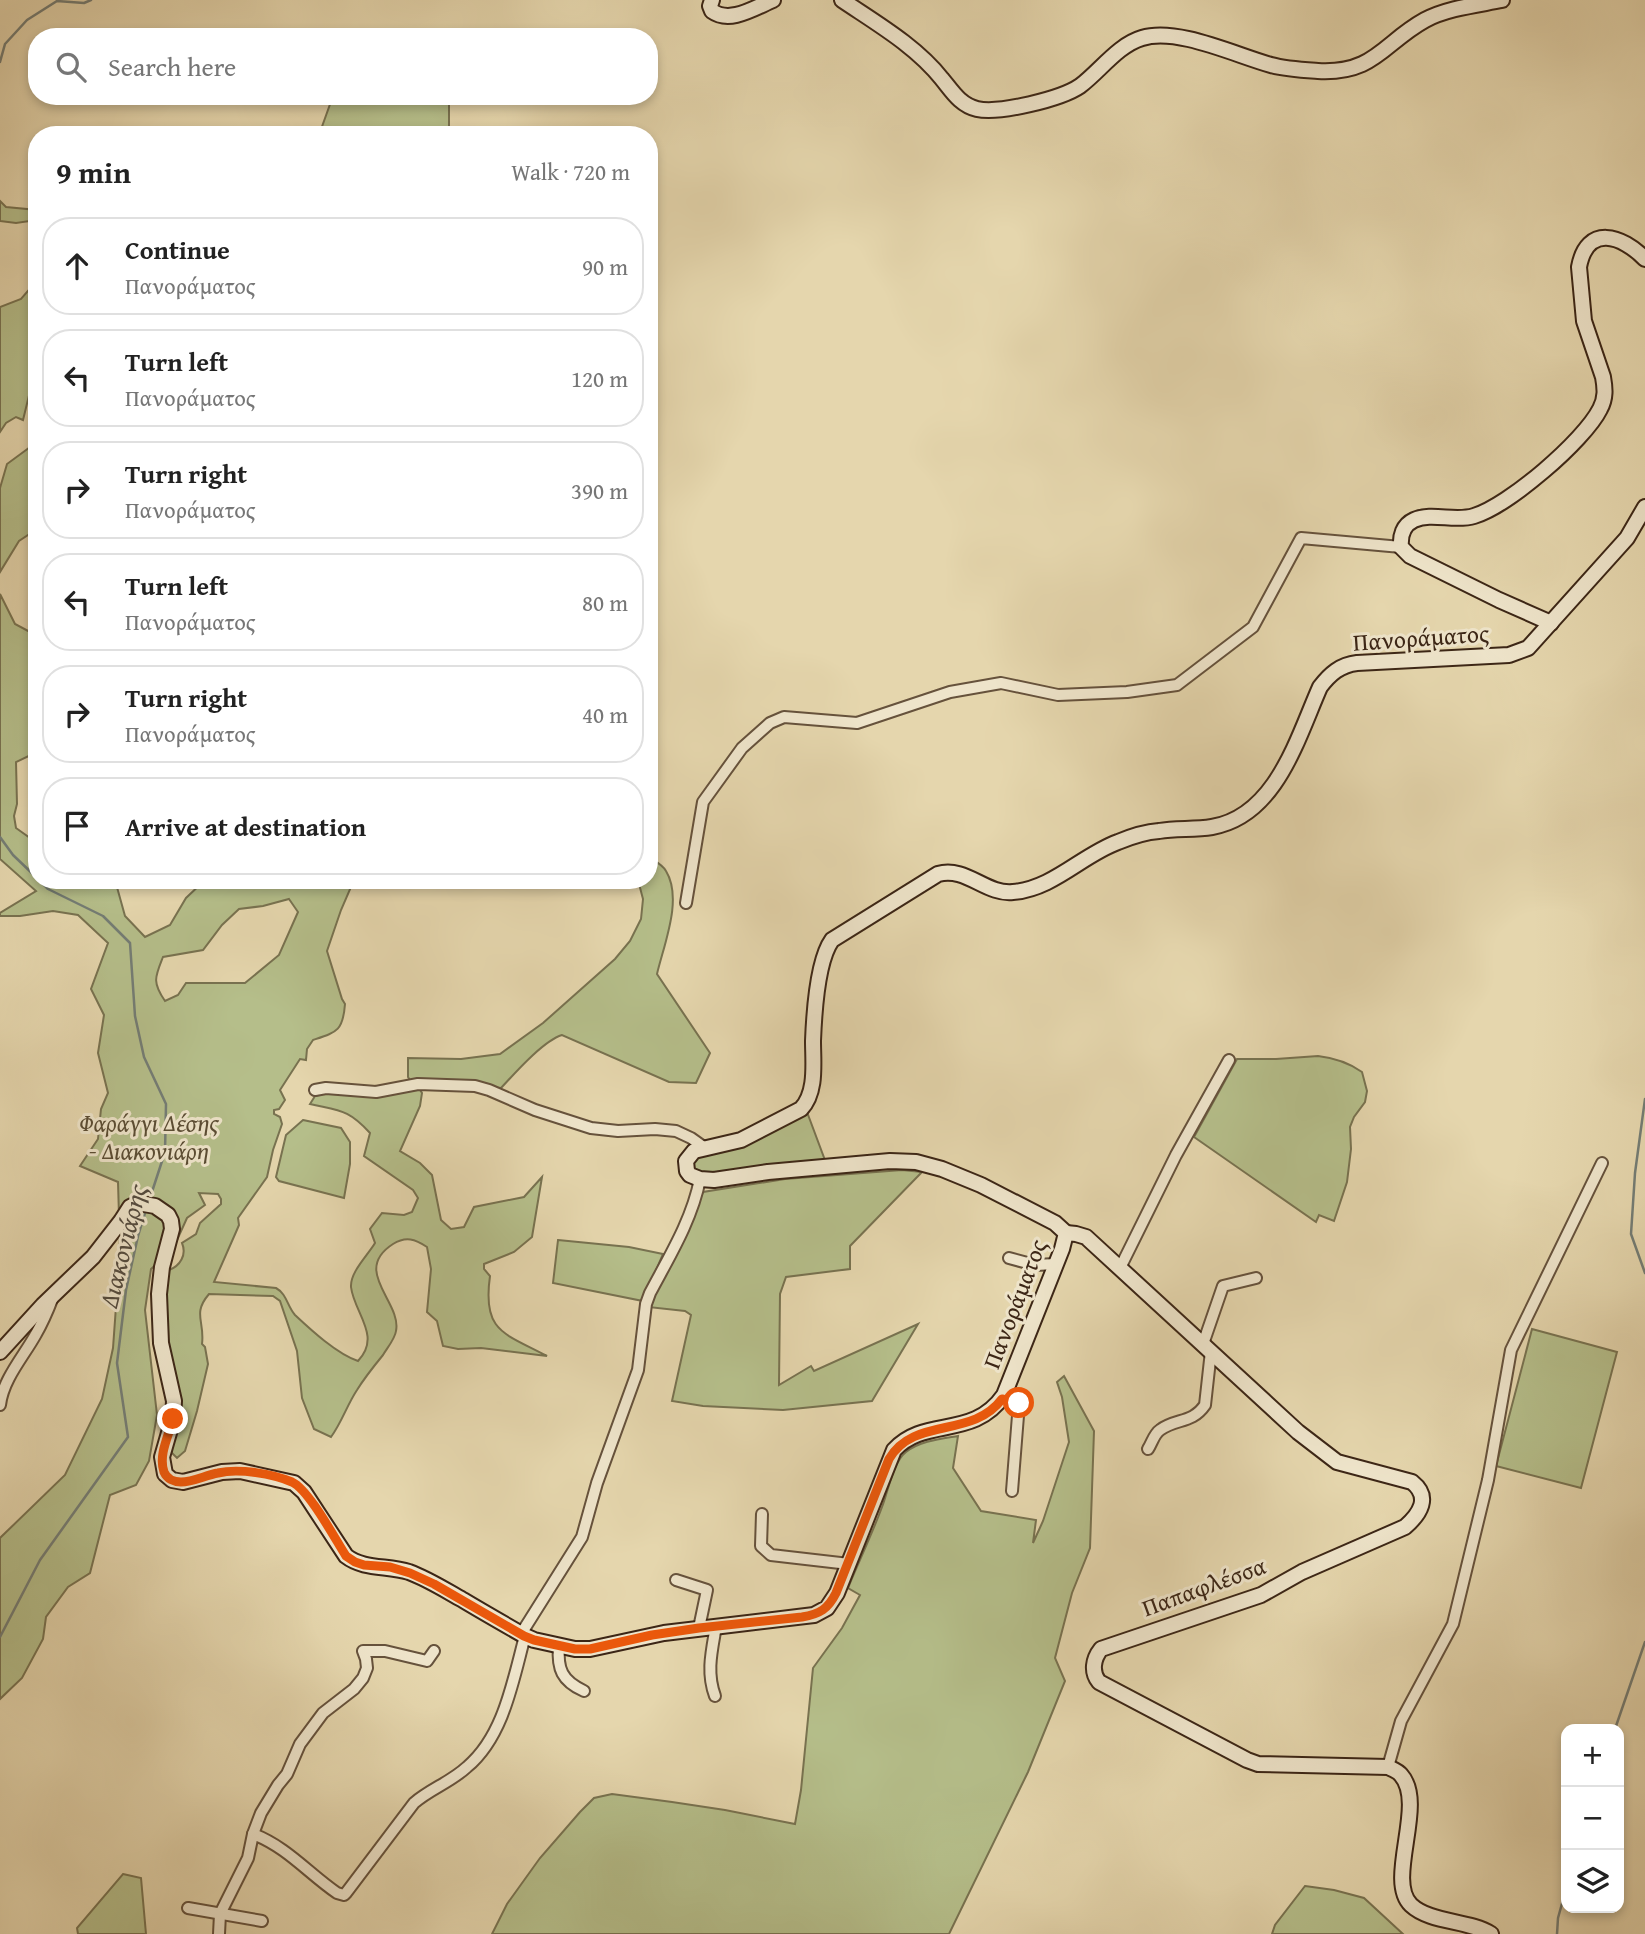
<!DOCTYPE html>
<html lang="en">
<head>
<meta charset="utf-8">
<style>
  body { margin:0; font-family:"Gentium Book Plus",serif; background:#f2f2f2; color:#222 }
  .controls { position:absolute; right:21px; bottom:21px; display:grid; overflow:hidden; border-radius:14px; box-shadow:0 4px 10px #0003 }
  .controls button { width:63px; height:63px; display:grid; place-items:center; padding:0; border:0; border-bottom:2px solid #e0e0e0; background:#fff; color:#222; font:35px sans-serif }
  .stop { position:absolute; width:21px; height:21px; margin:-16px; border:5px solid #ea580c; border-radius:50%; background:#fff }
  .stop.end { background:#ea580c; border-color:#fff; box-shadow:0 2px 7px #0008 }
  .list { margin:0; padding:0; list-style:none }
  h2 { display:flex; justify-content:space-between; align-items:center; height:91px; margin:0; padding:0 28px; font-size:30px }
  h2 small { font-size:23px; font-weight:400; color:#767676 }
  .list li { display:grid; grid-template-columns:46px 1fr auto; gap:21px; align-items:center; box-sizing:border-box; height:98px; margin:0 14px 14px; padding:0 14px; border:2px solid #e0e0e0; border-radius:28px }
  .list b { display:block; font-size:26px; white-space:nowrap }
  .list p { margin:0; font-size:23px; white-space:nowrap; color:#767676 }
  .list em { font-size:23px; font-style:normal; color:#767676 }
  .icon { flex:none; width:38px; height:38px; fill:none; stroke:currentColor; stroke-width:2; stroke-linecap:round; stroke-linejoin:round }
  .map { position:relative; flex:none; width:1645px; height:1934px; overflow:hidden }
  .search { position:absolute; background:#fff; box-shadow:0 4px 10px #0003; left:28px; top:28px; width:630px; height:77px; display:flex; align-items:center; gap:18px; box-sizing:border-box; padding:0 24px; border-radius:28px; color:#767676; font-size:26px }
  .panel { position:absolute; background:#fff; box-shadow:0 4px 10px #0003; left:28px; top:126px; width:630px; height:763px; border-radius:28px }
  .map>svg:first-child { display:block }
  .green { fill:#b5be8a; stroke:#787250; stroke-width:2; fill-rule:evenodd }
  .lines { fill:none; stroke-linecap:round; stroke-linejoin:round }
  .stream { stroke:#747d75; stroke-width:2.5 }
  .street-casing { stroke:#66523c; stroke-width:14 }
  .secondary-casing { stroke:#3c2616; stroke-width:18 }
  .street { stroke:#eee4ca; stroke-width:10 }
  .secondary { stroke:#eee4ca; stroke-width:14 }
  .route { stroke:#ea580c; stroke-width:9 }
  .labels { text-anchor:middle; stroke-width:6; stroke-linejoin:round; paint-order:stroke }
  .street-label { font-size:24px; fill:#3c2616; stroke:#eee4ca }
  .park-label { font-size:24px; font-style:italic; fill:#5a4c33; stroke:#eee4ca }
  .water-label { font-size:26px; font-style:italic; fill:#534a3e; stroke:#eee4ca }
</style>
</head>
<body>
<div class="map">
<svg width="1645" height="1934" viewBox="0 0 1645 1934">
  <rect width="100%" height="100%" fill="#e5d6ad"/>
  <filter id="stains"><feTurbulence type="fractalNoise" baseFrequency=".00286" numOctaves="4"/><feColorMatrix values="0 0 0 0 .2 0 0 0 0 .09 0 0 0 0 .02 0 0 0 .5 -.17"/></filter>
  <radialGradient id="worn" r=".72"><stop offset=".6" stop-color="#630" stop-opacity="0"/><stop offset="1" stop-color="#630" stop-opacity=".3"/></radialGradient>
  <g class="green">
    <path d="M333,96H449V135H319Z"/>
    <path d="M0,201L6,207L37,210V220L16,223L0,221Z"/>
    <path d="M33,285L37,286V374L32,383L23,420L16,417L6,423L0,432V307L21,299Z"/>
    <path d="M37,442V529L19,541L0,572V488L7,464Z"/>
    <path d="M0,594L15,624L30,632L37,628V752L16,762L17,804L14,816L16,828L37,843V880H115L125,916L145,937L170,925L186,898L205,880H354L341,910L327,951L342,999L345,1004C343,1031 337,1032 313,1040L307,1049L306,1060L300,1059L280,1090L285,1100L279,1109L274,1110V1114L280,1117L282,1124L273,1150L267,1177L238,1218L239,1225L236,1232L214,1282L276,1288C287,1294 287,1306 295,1315C311,1330 337,1354 358,1361C382,1336 354,1313 351,1287C350,1272 368,1255 375,1243L370,1229L382,1213L404,1215L412,1212L418,1198L413,1190L364,1156L370,1133C348,1109 340,1111 310,1104L315,1096L326,1093L419,1088L422,1093L420,1106L400,1151L420,1163L432,1175L441,1220L451,1229L464,1227L474,1207L524,1197L542,1177L532,1237L514,1252L484,1264V1269L490,1276C482,1332 504,1333 547,1356L481,1348L458,1349L443,1346L437,1321L427,1312L431,1269L427,1247C415,1239 406,1236 393,1244C351,1271 402,1302 396,1331C395,1339 387,1348 383,1355C374,1366 365,1377 357,1390C347,1405 342,1422 331,1437L314,1429L302,1398L297,1351L280,1301L273,1296L209,1294C192,1314 205,1321 202,1344L205,1347L208,1364L197,1411L185,1451L177,1458L172,1453L171,1445L163,1339L164,1277L169,1270C180,1266 187,1255 182,1243L196,1234L200,1223L221,1204V1199L218,1194L199,1193L205,1205L187,1218L173,1249L151,1269L145,1310L157,1415L149,1461L136,1485L110,1495L90,1573L68,1587L46,1617L43,1639L22,1678L0,1699V1538L65,1475L102,1399L113,1348L120,1251L118,1182L80,1166L98,1139L101,1109L108,1093L98,1053L104,1015L91,989L108,943L78,915L53,911L20,916H0V913L36,891L0,859ZM289,899L298,912L279,955L245,983H186L178,995L165,1001C152,982 155,977 163,957L203,950L222,925L239,909L263,906Z"/>
    <path d="M649,857C655,861 663,865 666,871C683,899 664,944 657,974L710,1053L696,1083L669,1082L562,1035C543,1041 515,1073 501,1088L411,1082L408,1077V1058L461,1059L500,1054L543,1023L615,959L630,941L641,919L643,899L638,880H649Z"/>
    <path d="M1318,1056C1335,1058 1348,1062 1362,1072L1367,1091L1365,1102L1354,1117L1350,1127L1351,1149L1347,1182L1334,1221L1319,1215L1316,1222L1194,1137L1237,1059H1276Z"/>
    <path d="M807,1112L826,1163L725,1175H695L691,1159Z"/>
    <path d="M303,1120L341,1128L350,1142V1164L344,1198L279,1181L276,1177L286,1135Z"/>
    <path d="M902,1170L922,1172L850,1246V1269L786,1277L780,1294L779,1385L811,1366L814,1371L918,1324L872,1401L783,1410L703,1406L672,1401L691,1315L685,1311L648,1307L703,1192L785,1179Z"/>
    <path d="M558,1240L629,1247L663,1254L643,1301L553,1283Z"/>
    <path d="M1532,1329L1617,1352L1581,1488L1496,1466Z"/>
    <path d="M1064,1376L1094,1431L1090,1548L1072,1593L1055,1658L1065,1681L1028,1772L949,1934H492L507,1904L540,1858L580,1812L594,1798L612,1794L672,1802L725,1810L795,1824L801,1790L813,1668L842,1628L860,1595L848,1588C859,1561 872,1534 882,1507C888,1492 893,1462 906,1452C920,1441 940,1439 958,1436L953,1468L981,1511L1036,1520L1033,1543L1043,1521L1069,1442L1062,1397L1057,1382Z"/>
    <path d="M123,1874L141,1878L146,1934H78L77,1928Z"/>
    <path d="M1305,1886L1334,1890L1364,1898L1403,1934H1272L1275,1925Z"/>
  </g>
  <g class="lines">
    <g class="stream">
      <path d="M0,62L5,44L27,20L57,1L84,3L91,0"/>
      <path d="M0,837L13,855L37,878"/>
      <path d="M39,880L48,889L103,916L130,943L135,1016L144,1057L166,1104L165,1152L149,1201"/>
      <path d="M1645,1099L1635,1173L1631,1234L1645,1273"/>
      <path d="M0,1637L40,1560L128,1437L117,1363L126,1290L138,1236L146,1210"/>
      <path d="M1615,1729L1645,1642"/>
      <path d="M1557,1934L1558,1918L1566,1889"/>
    </g>
    <g class="street-casing">
      <g id="street">
        <path d="M686,903L703,802L742,748L770,723L784,717L857,723L950,692L1001,683L1058,695L1127,692L1177,685L1253,627L1301,538L1401,547"/>
        <path d="M315,1090L326,1088L376,1092L418,1084L475,1086L489,1090L535,1110L591,1128L618,1131L655,1129L676,1131L691,1138L705,1148"/>
        <path d="M1009,1258L1035,1265L1056,1264"/>
        <path d="M1120,1268L1176,1155L1229,1060"/>
        <path d="M1203,1344L1223,1286L1256,1278"/>
        <path d="M1002,1399L1019,1403L1012,1491"/>
        <path d="M0,1405C3,1379 24,1356 36,1334C43,1322 48,1310 53,1297"/>
        <path d="M1148,1449C1152,1443 1154,1434 1160,1430C1176,1418 1192,1424 1205,1405L1211,1351"/>
        <path d="M762,1514L761,1546L771,1555L849,1564"/>
        <path d="M676,1580L707,1590L699,1628"/>
        <path d="M521,1634L582,1537L597,1483L638,1370L646,1304L650,1293C669,1257 692,1220 700,1179"/>
        <path d="M559,1646C557,1669 562,1681 584,1691"/>
        <path d="M715,1696C706,1672 712,1650 716,1626"/>
        <path d="M1388,1767L1401,1721L1453,1624L1488,1480L1511,1350L1602,1163"/>
        <path d="M253,1834L261,1813L278,1785L287,1774L300,1744L323,1713L354,1689L363,1678L367,1668L366,1659L363,1651H385L427,1661L434,1651"/>
        <path d="M188,1908L262,1921"/>
        <path d="M219,1934L220,1914L248,1858L253,1834C287,1847 308,1873 337,1893L344,1895L346,1893L414,1803C430,1789 451,1782 467,1767C504,1736 513,1680 525,1636"/>
      </g>
    </g>
    <g class="secondary-casing">
      <g id="secondary">
        <path d="M712,0L710,6L712,11C730,24 754,8 773,0"/>
        <path d="M842,0C876,23 916,46 942,79C952,91 960,105 977,109C999,114 1061,99 1080,86C1100,71 1118,45 1142,38C1177,27 1235,55 1271,65C1285,69 1303,70 1318,71C1375,74 1383,43 1425,20C1448,8 1477,5 1502,0"/>
        <path d="M1551,623L1499,600L1410,556L1401,547C1400,536 1403,525 1414,520C1432,512 1455,522 1474,516C1508,506 1584,441 1600,409C1606,398 1605,388 1603,377L1584,321L1579,267C1587,224 1622,235 1645,259"/>
        <path d="M1066,1233L1076,1234L1086,1237L1298,1432L1337,1462L1412,1482C1431,1497 1420,1514 1405,1527L1302,1572L1261,1595L1101,1649C1093,1659 1091,1672 1099,1682L1247,1760L1258,1764L1388,1767C1392,1769 1398,1771 1401,1775C1427,1804 1385,1880 1411,1905C1430,1923 1469,1920 1491,1934"/>
        <path d="M0,1352L43,1305L93,1257L121,1221L130,1207L138,1203L155,1206L168,1215L171,1221L172,1229L162,1267L159,1294L161,1343L174,1401L173,1419L162,1457L165,1474L172,1480L183,1482L222,1472L240,1471L294,1483L304,1492L346,1556C364,1570 388,1565 409,1572C428,1579 445,1590 463,1600C483,1612 504,1624 525,1636L534,1640L575,1649H590L664,1633L814,1615L827,1608L837,1593L894,1450C925,1416 973,1440 1004,1395L1062,1249L1066,1233L1055,1223L981,1185L942,1169L916,1162L890,1161L768,1172L714,1180L700,1179L690,1175L687,1171L686,1161L694,1151L741,1140L801,1109C817,1092 813,1063 813,1041C814,1015 817,961 832,940L938,874C966,866 986,895 1013,892C1053,889 1082,855 1118,842C1130,837 1145,832 1159,831C1176,828 1194,830 1212,827C1276,816 1297,739 1320,687C1330,674 1340,665 1357,663L1509,655L1528,648L1627,538L1645,507"/>
      </g>
    </g>
    <use href="#street" class="street"/>
    <use href="#secondary" class="secondary"/>
  </g>
  <g class="lines">
    <path class="route" d="M173,1419C169,1435 158,1455 164,1472C167,1479 174,1482 181,1482C193,1482 206,1475 218,1473C239,1468 273,1474 292,1482C309,1490 335,1539 346,1556L355,1562L364,1565L390,1567L410,1573L434,1584L524,1636L534,1640L575,1649H590L652,1635L699,1628L802,1617C820,1614 828,1609 836,1593L889,1459C914,1416 972,1439 1002,1399L1019,1403"/>
  </g>
  <g class="labels">
    <g class="street-label">
      <text transform="translate(1421 638) rotate(-4)" y="8">Πανοράματος</text>
      <text transform="translate(1015 1304) rotate(-69)" y="8">Πανοράματος</text>
      <text transform="translate(1204 1587) rotate(-20)" y="8">Παπαφλέσσα</text>
    </g>
    <g class="park-label">
      <text x="149" y="1131">Φαράγγι Δέσης<tspan x="149" dy="28">- Διακονιάρη</tspan></text>
    </g>
    <g class="water-label">
      <text transform="translate(123 1246) rotate(-76)" y="9">Διακονιάρης</text>
    </g>
  </g>
  <rect width="100%" height="100%" filter="url(#stains)"/>
  <rect width="100%" height="100%" fill="url(#worn)"/>
</svg>
<div class="controls">
<button>+</button>
<button>−</button>
<button><svg class="icon" aria-label="layers" viewBox="0 0 24 24"><path d="M12 4l9 5-9 5-9-5zM3 14l9 5 9-5"/></svg></button>
</div>
<div class="stop" style="left:1019px;top:1403px"></div>
<div class="stop end" style="left:173px;top:1419px"></div>
<div class="search"><svg class="icon" aria-label="search" viewBox="0 0 24 24"><circle cx="10" cy="10" r="6"/><path d="M15 15l6 6"/></svg>Search here</div>
<section class="panel">
<h2>9 min<small>Walk · 720 m</small></h2>
<ul class="list">
<li><svg class="icon" aria-label="ahead" viewBox="0 0 24 24"><path d="M12 20V5M6 11l6-6 6 6"/></svg><div><b>Continue</b><p>Πανοράματος</p></div><em>90 m</em></li>
<li><svg class="icon" aria-label="left" viewBox="0 0 24 24"><path d="M17 20v-9H6M10 6l-5 5 5 5"/></svg><div><b>Turn left</b><p>Πανοράματος</p></div><em>120 m</em></li>
<li><svg class="icon" aria-label="right" viewBox="0 0 24 24"><path d="M7 20v-9h11M14 6l5 5-5 5"/></svg><div><b>Turn right</b><p>Πανοράματος</p></div><em>390 m</em></li>
<li><svg class="icon" aria-label="left" viewBox="0 0 24 24"><path d="M17 20v-9H6M10 6l-5 5 5 5"/></svg><div><b>Turn left</b><p>Πανοράματος</p></div><em>80 m</em></li>
<li><svg class="icon" aria-label="right" viewBox="0 0 24 24"><path d="M7 20v-9h11M14 6l5 5-5 5"/></svg><div><b>Turn right</b><p>Πανοράματος</p></div><em>40 m</em></li>
<li><svg class="icon" aria-label="arrive" viewBox="0 0 24 24"><path d="M6 21V4h12l-3 4 3 4H6"/></svg><div><b>Arrive at destination</b></div></li>
</ul>
</section>
</div>
</body>
</html>
